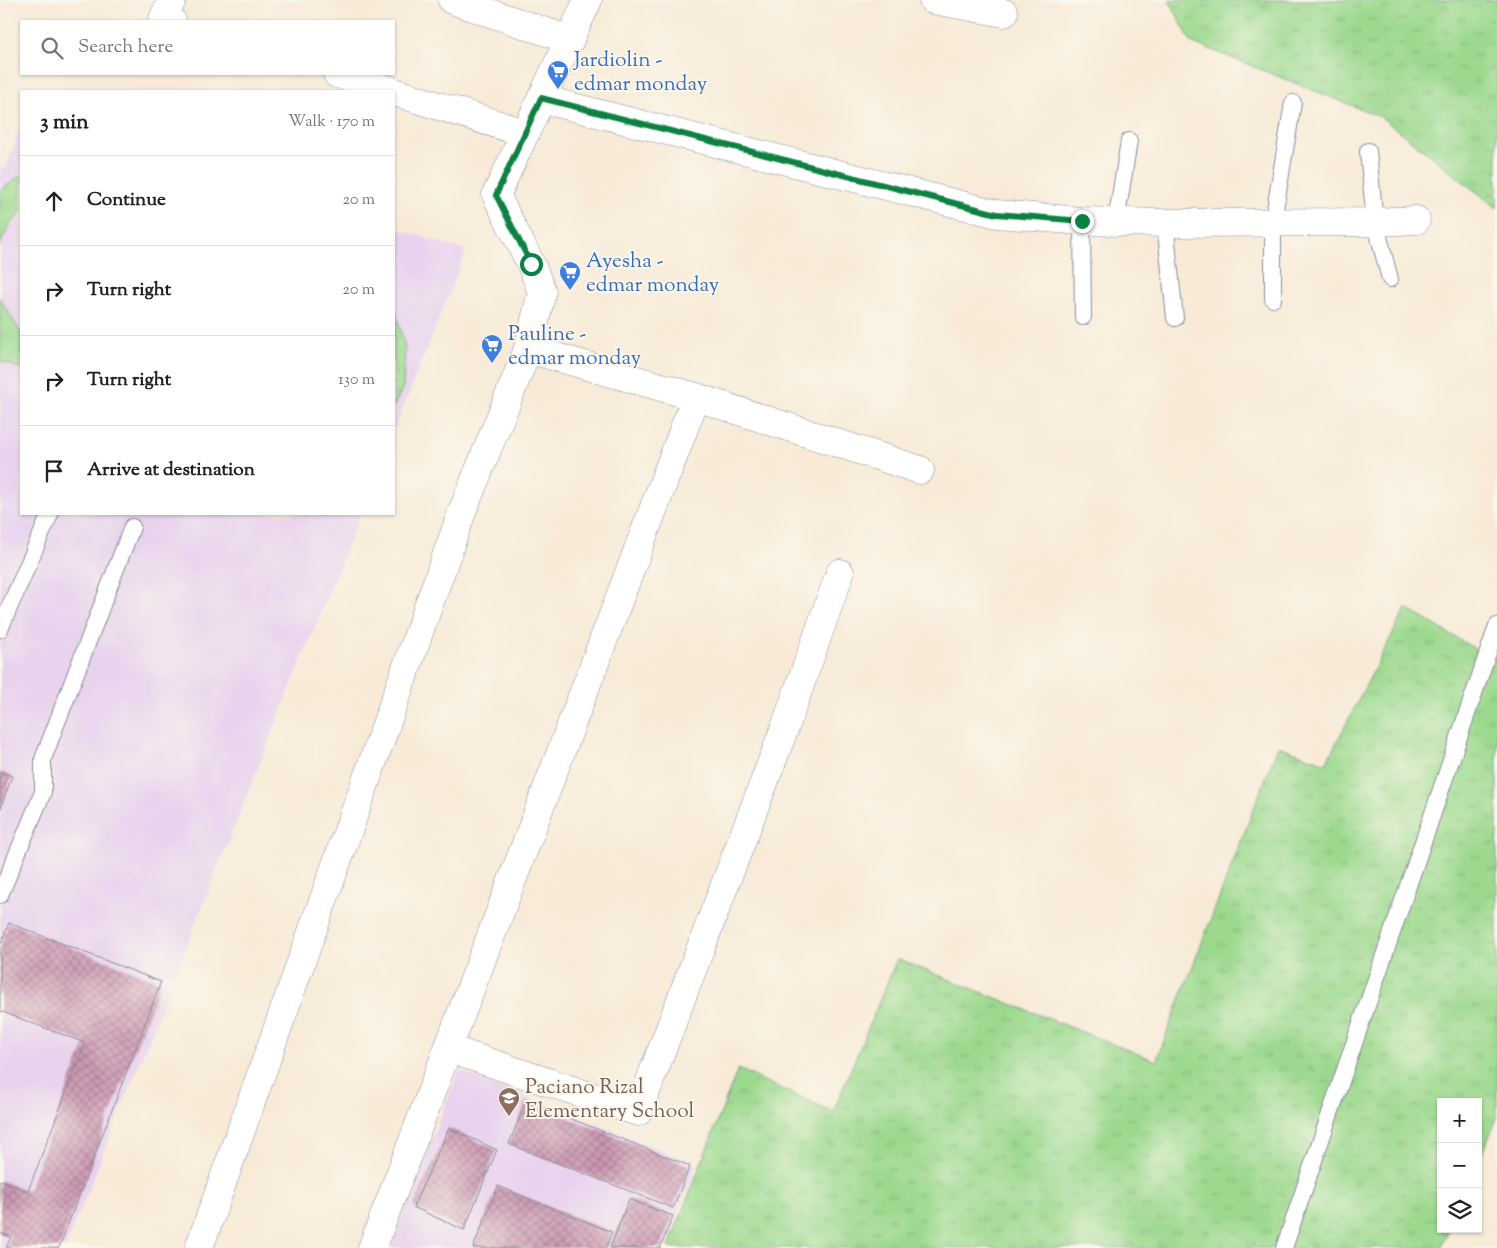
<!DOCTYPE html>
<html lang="en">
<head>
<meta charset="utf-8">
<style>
  body { margin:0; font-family:"Sorts Mill Goudy",serif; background:#f6f6f6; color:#202124 }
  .controls { position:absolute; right:15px; bottom:15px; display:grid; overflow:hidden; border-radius:0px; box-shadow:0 1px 4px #0004 }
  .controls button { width:45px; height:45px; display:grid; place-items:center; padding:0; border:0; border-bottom:1px solid #e0e0e0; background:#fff; color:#202124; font:25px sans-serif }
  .stop { position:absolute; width:15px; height:15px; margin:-11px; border:4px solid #0b8043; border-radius:50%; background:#fff }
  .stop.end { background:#0b8043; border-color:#fff; box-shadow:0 1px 5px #0008 }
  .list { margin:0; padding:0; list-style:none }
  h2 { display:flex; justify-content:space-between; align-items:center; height:65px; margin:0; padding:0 20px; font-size:21px }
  h2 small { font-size:16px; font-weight:400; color:#757577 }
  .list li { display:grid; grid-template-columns:32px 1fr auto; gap:15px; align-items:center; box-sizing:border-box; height:90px; padding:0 20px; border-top:1px solid #e0e0e0 }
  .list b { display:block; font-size:19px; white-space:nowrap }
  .list em { font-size:16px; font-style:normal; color:#757577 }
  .icon { flex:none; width:28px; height:28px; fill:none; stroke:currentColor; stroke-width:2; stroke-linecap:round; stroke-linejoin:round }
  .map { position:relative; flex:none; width:1497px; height:1248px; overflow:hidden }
  .search { position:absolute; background:#fff; box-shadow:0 1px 4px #0004; left:20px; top:20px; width:375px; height:55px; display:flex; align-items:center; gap:12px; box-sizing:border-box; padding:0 18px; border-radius:0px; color:#757577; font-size:19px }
  .panel { position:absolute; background:#fff; box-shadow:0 1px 4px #0004; left:20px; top:90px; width:375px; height:425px; border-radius:0px }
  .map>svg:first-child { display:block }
  .built { fill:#e8d2ee }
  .grass { fill:url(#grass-tufts); stroke:#5c8476 }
  .pitch { fill:#9cd98e; stroke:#5c8476 }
  .building { fill:url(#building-cross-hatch) }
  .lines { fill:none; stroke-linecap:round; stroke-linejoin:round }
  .service-casing { stroke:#8a8c9a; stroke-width:18 }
  .minor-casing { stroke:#8a8c9a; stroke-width:29 }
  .service { stroke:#fff; stroke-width:16 }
  .minor { stroke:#fff; stroke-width:28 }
  .route { stroke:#0b8043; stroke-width:6 }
  .labels { text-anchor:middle; stroke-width:4; stroke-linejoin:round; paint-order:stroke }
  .shop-label { font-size:21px; fill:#366cbe; stroke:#fbf7ec; text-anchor:start }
  .education-label { font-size:21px; fill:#785e54; stroke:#fbf7ec; text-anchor:start }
</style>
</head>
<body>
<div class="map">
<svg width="1497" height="1248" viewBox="0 0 1497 1248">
  <defs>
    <pattern id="grass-tufts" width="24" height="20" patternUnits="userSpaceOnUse" patternTransform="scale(1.25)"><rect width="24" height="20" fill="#9cd98e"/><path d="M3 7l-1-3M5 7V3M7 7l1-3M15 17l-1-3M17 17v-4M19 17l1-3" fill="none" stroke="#86bb7d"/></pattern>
    <pattern id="building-cross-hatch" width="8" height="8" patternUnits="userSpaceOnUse" patternTransform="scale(1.25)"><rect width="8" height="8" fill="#cc96b1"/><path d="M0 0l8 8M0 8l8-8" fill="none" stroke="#a57b93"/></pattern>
  </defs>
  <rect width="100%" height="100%" fill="#fbf7ec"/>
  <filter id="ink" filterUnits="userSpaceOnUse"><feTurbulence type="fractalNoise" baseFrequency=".02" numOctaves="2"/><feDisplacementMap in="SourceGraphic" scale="10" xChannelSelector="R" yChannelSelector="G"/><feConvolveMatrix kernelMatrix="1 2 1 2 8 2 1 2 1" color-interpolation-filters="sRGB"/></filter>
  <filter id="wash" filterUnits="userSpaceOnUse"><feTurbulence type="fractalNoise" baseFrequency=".0096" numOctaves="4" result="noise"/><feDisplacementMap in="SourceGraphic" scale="20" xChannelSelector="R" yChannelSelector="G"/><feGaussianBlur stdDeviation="1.12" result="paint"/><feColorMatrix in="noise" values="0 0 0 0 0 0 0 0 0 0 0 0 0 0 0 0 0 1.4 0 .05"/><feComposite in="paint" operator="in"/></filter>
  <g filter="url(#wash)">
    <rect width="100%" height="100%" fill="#f8ead7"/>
    <g class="built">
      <path d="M21,124V514H360L65,1248H0V167L6,168Z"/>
      <path d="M394,228L466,251L394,430Z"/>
      <path d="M459,1071L697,1164L664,1248H389Z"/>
    </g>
    <g class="grass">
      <path d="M1169,0H1497V208L1381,117L1191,42Z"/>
      <path d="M1406,608L1497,662V1119L1478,1162V1102H1441V1229H1449L1441,1248H668L738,1069L833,1112L897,959L1156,1061L1278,746L1326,763Z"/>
    </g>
    <g class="pitch">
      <path d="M21,175V213L10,224L0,245V191Z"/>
      <path d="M0,298L21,333V369L0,361Z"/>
      <path d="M394,306L405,347L403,387L394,406Z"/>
    </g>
    <g id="blocks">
      <g class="building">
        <path d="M0,772L12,776L0,810Z"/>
        <path d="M9,923L161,982L59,1248H6L11,1237L0,1233V1180L28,1191L85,1043L0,1011V946Z"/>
        <path d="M526,1101L690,1166L673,1208L509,1144Z"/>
        <path d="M449,1128L497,1150L464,1230L413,1207Z"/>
        <path d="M498,1186L612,1232L606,1248H473Z"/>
        <path d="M629,1199L673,1216L660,1248H610Z"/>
      </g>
    </g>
  </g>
  <g filter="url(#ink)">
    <use href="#blocks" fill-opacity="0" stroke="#8a8c9a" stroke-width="1"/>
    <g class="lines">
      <g class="service-casing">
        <g id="service">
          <path d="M1368,151L1375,222L1390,279"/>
          <path d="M1082,221L1083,317"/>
          <path d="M1116,222L1129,141"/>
          <path d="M1165,223L1175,318"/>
          <path d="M1273,299V221L1293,103"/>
          <path d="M0,629L50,514"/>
          <path d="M0,895L43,792V759L132,527"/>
          <path d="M1284,1248L1497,626"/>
        </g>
      </g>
      <g class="minor-casing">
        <g id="minor">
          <path d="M172,0L163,19L172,21"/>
          <path d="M452,0L570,40"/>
          <path d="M933,0L1004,13"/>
          <path d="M337,74L392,91"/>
          <path d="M394,92L525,133"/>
          <path d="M541,99L997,214L1082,221L1165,223L1375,222L1416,220"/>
          <path d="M528,349L696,397L920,470"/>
          <path d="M449,1049L638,1112L784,730L840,573"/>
          <path d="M199,1248L462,512L528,349L542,292L531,264L496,195L588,0"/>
          <path d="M372,1248L696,397"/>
        </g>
      </g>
      <use href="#service" class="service"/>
      <use href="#minor" class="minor"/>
    </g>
  </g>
  <g class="lines" filter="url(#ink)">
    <path class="route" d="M531,264L496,195L541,98L997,214L1082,221"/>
  </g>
  <defs>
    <g id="supermarket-pin" transform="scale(1.125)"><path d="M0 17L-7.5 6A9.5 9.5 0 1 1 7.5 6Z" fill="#3f7fe0" stroke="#fbf7ec"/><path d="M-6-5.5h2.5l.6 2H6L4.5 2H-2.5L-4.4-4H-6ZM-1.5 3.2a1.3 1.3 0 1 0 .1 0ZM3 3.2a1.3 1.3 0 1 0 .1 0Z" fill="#fff"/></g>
    <g id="school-pin" transform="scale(1.125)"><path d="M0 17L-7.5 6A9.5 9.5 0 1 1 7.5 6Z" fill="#8d6e63" stroke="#fbf7ec"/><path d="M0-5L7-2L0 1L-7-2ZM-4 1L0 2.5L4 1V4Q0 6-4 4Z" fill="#fff"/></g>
  </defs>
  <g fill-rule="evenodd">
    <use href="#supermarket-pin" x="558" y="71"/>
    <use href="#supermarket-pin" x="570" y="272"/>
    <use href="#supermarket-pin" x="492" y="345"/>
    <use href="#school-pin" x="509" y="1098"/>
  </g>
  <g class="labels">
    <g class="shop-label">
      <text x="574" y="66">Jardiolin -<tspan x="574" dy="24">edmar monday</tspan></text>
      <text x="586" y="267">Ayesha -<tspan x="586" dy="24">edmar monday</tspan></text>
      <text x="508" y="340">Pauline -<tspan x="508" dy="24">edmar monday</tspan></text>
    </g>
    <g class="education-label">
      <text x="525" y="1093">Paciano Rizal<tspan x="525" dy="24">Elementary School</tspan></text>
    </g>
  </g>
</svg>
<div class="controls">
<button>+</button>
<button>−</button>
<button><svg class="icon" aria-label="layers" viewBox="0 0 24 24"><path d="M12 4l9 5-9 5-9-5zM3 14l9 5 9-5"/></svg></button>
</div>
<div class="stop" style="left:531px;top:264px"></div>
<div class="stop end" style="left:1082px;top:221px"></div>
<div class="search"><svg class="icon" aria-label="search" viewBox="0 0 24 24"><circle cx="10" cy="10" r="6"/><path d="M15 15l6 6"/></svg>Search here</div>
<section class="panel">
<h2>3 min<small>Walk · 170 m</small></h2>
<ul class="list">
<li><svg class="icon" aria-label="ahead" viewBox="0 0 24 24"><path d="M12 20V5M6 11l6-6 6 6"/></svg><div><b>Continue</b></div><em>20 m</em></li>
<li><svg class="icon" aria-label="right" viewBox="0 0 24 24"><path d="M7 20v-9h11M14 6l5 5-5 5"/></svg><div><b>Turn right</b></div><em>20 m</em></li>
<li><svg class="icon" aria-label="right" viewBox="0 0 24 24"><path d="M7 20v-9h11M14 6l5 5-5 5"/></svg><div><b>Turn right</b></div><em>130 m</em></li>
<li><svg class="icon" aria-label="arrive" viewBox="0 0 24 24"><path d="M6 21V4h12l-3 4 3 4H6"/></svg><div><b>Arrive at destination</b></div></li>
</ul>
</section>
</div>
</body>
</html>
